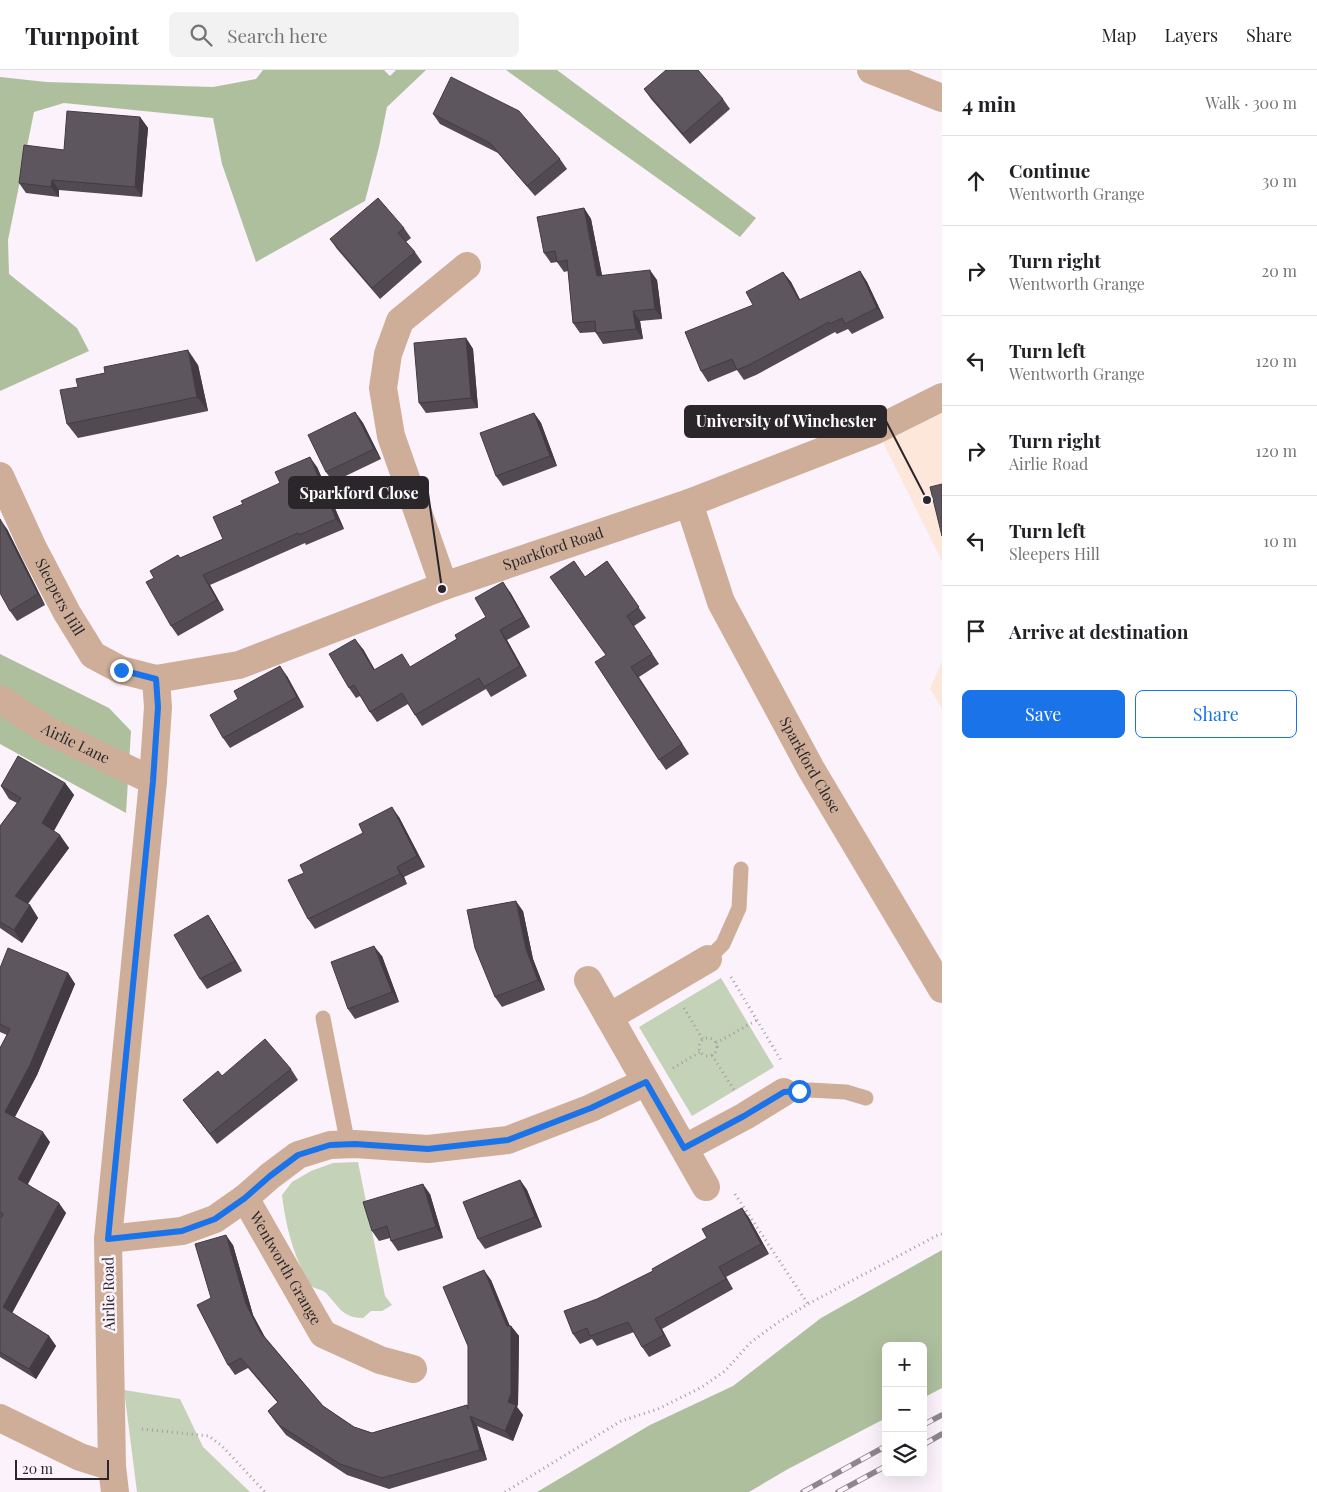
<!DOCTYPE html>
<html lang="en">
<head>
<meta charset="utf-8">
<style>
  body { margin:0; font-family:"Playfair Display",serif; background:#f2f2f2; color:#202124 }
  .controls { position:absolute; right:15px; bottom:15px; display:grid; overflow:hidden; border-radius:8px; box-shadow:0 5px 20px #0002 }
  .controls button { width:45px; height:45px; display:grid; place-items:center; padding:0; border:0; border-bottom:1px solid #e0e0e0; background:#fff; color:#202124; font:25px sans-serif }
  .scale { position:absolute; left:15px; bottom:12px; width:94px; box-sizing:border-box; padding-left:5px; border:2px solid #2a262a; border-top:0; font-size:14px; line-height:18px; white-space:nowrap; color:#2a262a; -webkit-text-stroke:4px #fbf2fb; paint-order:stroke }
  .stop { position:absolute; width:15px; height:15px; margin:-11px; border:4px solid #1a73e8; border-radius:50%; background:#fff }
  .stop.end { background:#1a73e8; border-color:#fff; box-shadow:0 1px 5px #0008 }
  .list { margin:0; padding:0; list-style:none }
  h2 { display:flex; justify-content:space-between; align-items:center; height:65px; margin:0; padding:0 20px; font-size:21px }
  h2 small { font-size:16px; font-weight:400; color:#757577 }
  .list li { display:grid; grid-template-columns:32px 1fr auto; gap:15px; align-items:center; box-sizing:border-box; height:90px; padding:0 20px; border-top:1px solid #e0e0e0 }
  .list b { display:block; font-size:19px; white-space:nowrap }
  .list p { margin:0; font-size:16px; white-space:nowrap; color:#757577 }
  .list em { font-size:16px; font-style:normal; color:#757577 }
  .actions { display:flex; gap:10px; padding:15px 20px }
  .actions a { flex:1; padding:11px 0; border:1px solid #1a73e8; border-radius:8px; text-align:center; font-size:18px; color:#1a73e8 }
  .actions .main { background:#1a73e8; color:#fff }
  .icon { flex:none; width:28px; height:28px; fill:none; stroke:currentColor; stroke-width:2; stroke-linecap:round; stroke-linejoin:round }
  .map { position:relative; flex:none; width:942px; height:1422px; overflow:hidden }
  header { display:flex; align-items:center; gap:30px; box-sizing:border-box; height:70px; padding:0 25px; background:#fff; border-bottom:1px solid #e0e0e0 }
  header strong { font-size:24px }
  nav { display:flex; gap:28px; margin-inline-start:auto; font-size:18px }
  .search { width:350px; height:45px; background:#f2f2f2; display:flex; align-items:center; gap:12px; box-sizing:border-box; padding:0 18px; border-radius:8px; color:#757577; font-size:19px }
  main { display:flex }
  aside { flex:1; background:#fff }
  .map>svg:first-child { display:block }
  .education { fill:#fde6da }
  .green { fill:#c4d2b7 }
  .forest { fill:#aebf9e }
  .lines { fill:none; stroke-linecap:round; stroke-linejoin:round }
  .path { stroke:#a39da3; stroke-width:3; stroke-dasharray:1 4; stroke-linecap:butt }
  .lane { stroke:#ceae98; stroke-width:15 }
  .street { stroke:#ceae98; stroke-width:28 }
  .rail-casing { stroke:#8d878d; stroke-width:5.5 }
  .rail { stroke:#fbf2fb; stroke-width:4; stroke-dasharray:11; stroke-linecap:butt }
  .wall { fill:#514a51 }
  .shaded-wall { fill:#423c42 }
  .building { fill:#5e565e; stroke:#423c42 }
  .route { stroke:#1a73e8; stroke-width:6 }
  .labels { text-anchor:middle; stroke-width:5; stroke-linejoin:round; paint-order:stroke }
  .street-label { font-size:15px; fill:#2a262a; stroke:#fbf2fb }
  .leader { fill:none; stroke:#2a262a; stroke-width:2 }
  .callout-dot { fill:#2a262a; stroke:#fbf2fb; stroke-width:2 }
  .callout { fill:#2a262a; stroke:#2a262a; stroke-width:2 }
  .callout-label { font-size:16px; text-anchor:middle; font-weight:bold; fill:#fff }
</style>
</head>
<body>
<header>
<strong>Turnpoint</strong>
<div class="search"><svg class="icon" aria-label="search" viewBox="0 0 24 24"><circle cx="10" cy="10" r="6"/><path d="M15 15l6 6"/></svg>Search here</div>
<nav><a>Map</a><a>Layers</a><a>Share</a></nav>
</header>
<main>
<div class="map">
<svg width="942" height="1422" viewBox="0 0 942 1422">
  <rect width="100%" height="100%" fill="#fbf2fb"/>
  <g class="education">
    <path d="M942,338V491L881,368Z"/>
    <path d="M942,591V639L930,619Z"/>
  </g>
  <g class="green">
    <path d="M721,908L774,997L692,1046L639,957Z"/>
    <path d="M358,1092L385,1226L392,1235L382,1241H371L363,1248C343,1248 339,1237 327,1224C322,1218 313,1220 308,1213C304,1208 302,1201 300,1195C290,1172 285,1150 282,1125L292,1112L311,1101L333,1093Z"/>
    <path d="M124,1320L180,1329L203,1377L250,1422H137Z"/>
  </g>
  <g class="forest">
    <path d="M263,0H384L390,6L396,0H426L387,37L379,77L365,131L256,192L222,94L213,48L64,33L34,42L8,170L9,204L77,258L89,281L0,321V7L46,12L213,17L256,9Z"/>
    <path d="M506,0H557L756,148L740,167Z"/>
    <path d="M0,584L109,638L131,661L126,743L0,674Z"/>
    <path d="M942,1180V1318L923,1328V1276H886V1348L788,1399L749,1422H537L650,1355L733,1316L821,1248Z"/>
  </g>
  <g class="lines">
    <g class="path">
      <path d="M731,907L782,992"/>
      <path d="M684,938L703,970"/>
      <circle cx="708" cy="977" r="9"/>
      <path d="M716,973L757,950"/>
      <path d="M712,985L734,1020"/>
      <path d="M673,998L700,982"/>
      <path d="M735,1124L808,1234"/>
      <path d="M142,1359L209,1366L222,1376L265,1422"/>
      <path d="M505,1422L621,1351L658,1339L702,1317L725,1301L750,1273L777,1253L808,1234L936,1166L942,1164"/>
    </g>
    <g class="lane">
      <path d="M708,889L723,874L739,838L741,799"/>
      <path d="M323,948L348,1075"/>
      <path d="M784,1022L810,1020L846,1022L866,1028"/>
    </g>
    <g class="street">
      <path d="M871,0L942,28"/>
      <path id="s1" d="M0,406L33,478L67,543L93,585L121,600L156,609L239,595L444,516L689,433L874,361L942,327"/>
      <path id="s2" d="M689,433L721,532L811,699L942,919"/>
      <path d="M444,516L391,366L383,318L388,284L400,251L467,196"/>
      <path id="s3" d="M0,629L47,660L153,711"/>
      <path d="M588,910L706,1117"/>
      <path d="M609,947L708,889"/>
      <path d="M685,1078L745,1046L784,1022"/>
      <path id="s4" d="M245,1128L323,1264L380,1290L413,1299"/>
      <path d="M108,1169L182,1161L215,1149L245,1128L270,1106L298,1085L330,1075L355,1074L428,1079L508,1070L591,1038L646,1012"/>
      <path d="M0,1348L80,1387L112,1397"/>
      <path d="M115,1422L112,1397L108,1169L153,711L158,637L156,609"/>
    </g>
    <g class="rail-casing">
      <g id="rail">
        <path d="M923,1355L942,1345"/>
        <path d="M923,1375L942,1364"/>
        <path d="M803,1422L886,1376"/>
        <path d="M838,1422L886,1396"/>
      </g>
    </g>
    <use href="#rail" class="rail"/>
  </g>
  <g class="wall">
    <path d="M644,19L723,29L730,39L690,74L651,29Z"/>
    <path d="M433,44L560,89L567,99L535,126L498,83L440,54Z"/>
    <path d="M140,47L148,58L142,127L59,120V127L26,123L19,113L64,80Z"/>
    <path d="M584,138L591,149L602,205L657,210L662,249L640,251L643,269L603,274L596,263V262L580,263L573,253L568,201L564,202L557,192L551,193L544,183Z"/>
    <path d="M404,158L411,168L406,172L415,182L422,192L380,229L337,179L330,169Z"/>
    <path d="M860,201L867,212L884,248L852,264L848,259L837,264L835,262L756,305L744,310L737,300L708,312L701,301L753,235L783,202L791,212L800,230Z"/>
    <path d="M466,268L473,279L478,338L426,343L419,333Z"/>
    <path d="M198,295L208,341L78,368L67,354Z"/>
    <path d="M355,342L363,353L381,389L333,412L326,402Z"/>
    <path d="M534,343L541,353L557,396L503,416L496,406Z"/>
    <path d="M317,397L344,459L306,475L305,473L210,515L224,540L178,566L171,556L154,508L180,488L223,469L243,434Z"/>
    <path d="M7,459L45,535L17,551L10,541Z"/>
    <path d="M607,491L646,548L634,556L659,594L639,607L689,684L666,700L659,690L585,507Z"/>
    <path d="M510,522L530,557L507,570L527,606L491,627L486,619L422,656L408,634L377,652L370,642L360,626L356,628L349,618L363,579L375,600L411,597L457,569L486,547Z"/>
    <path d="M287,606L304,637L230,678L223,668Z"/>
    <path d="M65,713L74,725L54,761L69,778L28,834L30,835L38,848L22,873L0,858V756L17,733L9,729L1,716Z"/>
    <path d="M399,747L425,797L404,807L407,814L315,859L308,849L304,803L363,763Z"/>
    <path d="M523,841L533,889L545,920L502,937L495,927Z"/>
    <path d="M208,845L215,856L242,901L207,919L200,909Z"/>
    <path d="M382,886L399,932L355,949L348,939Z"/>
    <path d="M0,898L68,903L75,914L37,1005L15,1047L50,1072L28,1114L66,1143L12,1243L49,1266L56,1276L36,1309L0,1287V1150L1,1148H0V978L7,965L0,962Z"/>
    <path d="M291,999L298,1010L217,1074L183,1030Z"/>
    <path d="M520,1110L527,1120L542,1157L485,1179L478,1169Z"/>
    <path d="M430,1124L443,1168L398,1181L391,1171L390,1168L379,1171L372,1161Z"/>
    <path d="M742,1138L749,1148L769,1184L726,1207L733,1219L662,1259L671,1276L649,1287L642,1277L634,1262L597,1276L592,1269L580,1274L573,1264L597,1229L653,1201L707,1168Z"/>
    <path d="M233,1175L253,1245L265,1267L323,1336L354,1357L372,1363L467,1335L468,1337L491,1210L510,1256H511L519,1266L518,1334L517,1337L523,1345L513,1371L477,1356L487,1390L389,1419L347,1405L286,1365L275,1351L268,1341L278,1333L248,1298L235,1305L228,1295L211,1228Z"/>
  </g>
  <g class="shaded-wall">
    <path d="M140,47L148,58L142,127L135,117Z"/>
    <path d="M52,110L59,120V127L51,117Z"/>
    <path d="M584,138L591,149L604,216L597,206Z"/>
    <path d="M650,200L657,210L662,249L655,239Z"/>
    <path d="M860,201L867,212L884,248L877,238Z"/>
    <path d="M783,202L791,212L806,241L799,230Z"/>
    <path d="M633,241L640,251L643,269L636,259Z"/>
    <path d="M466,268L473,279L478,338L471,328Z"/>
    <path d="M188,280L198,295L208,341L197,327Z"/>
    <path d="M355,342L363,353L381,389L374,379Z"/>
    <path d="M534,343L541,353L557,396L550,386Z"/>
    <path d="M310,387L317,397L344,459L336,449Z"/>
    <path d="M0,449L7,459L45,535L38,524Z"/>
    <path d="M203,505L210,515L224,540L217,530Z"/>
    <path d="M503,512L510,522L530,557L523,547Z"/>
    <path d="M500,560L507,570L527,606L520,596Z"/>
    <path d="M355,569L363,579L381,611L374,600Z"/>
    <path d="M280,596L287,606L304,637L297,627Z"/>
    <path d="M65,713L74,725L51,765L42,753Z"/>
    <path d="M392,737L399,747L425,797L417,786Z"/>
    <path d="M60,765L69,778L24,838L15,826Z"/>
    <path d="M397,797L404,807L407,814L400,804Z"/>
    <path d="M516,831L523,841L533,889L545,920L538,910L526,879Z"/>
    <path d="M30,835L38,848L22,873L14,860Z"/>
    <path d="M208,845L215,856L242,901L235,891Z"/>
    <path d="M374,876L382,886L399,932L392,922Z"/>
    <path d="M68,903L75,914L37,1005L12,1052L5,1042Z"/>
    <path d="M43,1062L50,1072L25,1119L18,1109Z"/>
    <path d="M520,1110L527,1120L542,1157L535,1147Z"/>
    <path d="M423,1114L430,1124L443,1168L436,1157Z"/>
    <path d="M59,1133L66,1143L10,1247L3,1237Z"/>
    <path d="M742,1138L749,1148L769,1184L761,1174Z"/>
    <path d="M226,1165L233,1175L253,1245L267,1272L260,1262L246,1234Z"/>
    <path d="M719,1197L726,1207L733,1219L726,1209Z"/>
    <path d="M484,1200L491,1210L511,1260V1256L519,1266L518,1334L517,1337L523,1345L513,1371L505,1361L508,1332L507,1256Z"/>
    <path d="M655,1249L662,1259L671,1276L664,1265Z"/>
    <path d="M49,1266L56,1276L36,1309L29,1299Z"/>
    <path d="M470,1346L477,1356L487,1390L480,1380Z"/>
  </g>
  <g class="building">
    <path d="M666,0H698L723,29L683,64L644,19Z"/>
    <path d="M451,7L519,41L560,89L527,116L490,73L433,44Z"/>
    <path d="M67,41L140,47L135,117L52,110L51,117L19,113L24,75L64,80Z"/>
    <path d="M378,128L404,158L398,163L415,182L372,218L330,169Z"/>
    <path d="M584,138L597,206L650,200L655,239L633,241L636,259L596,263L595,251L573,253L567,190L557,192L555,181L544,183L537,147Z"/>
    <path d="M860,201L877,238L845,254L842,248L830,254L829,252L749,295L737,300L732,289L701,301L685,262L753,235L746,222L783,202L799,230Z"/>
    <path d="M466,268L471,328L419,333L414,273Z"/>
    <path d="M188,280L197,327L67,354L60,320L78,317L76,309L105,303L104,297Z"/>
    <path d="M355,342L374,379L326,402L308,365Z"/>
    <path d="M534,343L550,386L496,406L480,363Z"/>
    <path d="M310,387L336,449L299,465L298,463L203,505L217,530L171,556L146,512L154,508L150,501L178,485L180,488L223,469L213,447L243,434L241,431L280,413L275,402Z"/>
    <path d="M942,414V466L930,417Z"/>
    <path d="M0,449L38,524L10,541L0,523Z"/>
    <path d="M574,491L585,507L607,491L639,537L627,546L652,584L631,597L682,674L659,690L595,592L606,585L550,507Z"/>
    <path d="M503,512L523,547L500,560L520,596L484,617L479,608L415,645L402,623L370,642L354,615L349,618L329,584L355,569L374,600L402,584L410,597L457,569L455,565L486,547L475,528Z"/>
    <path d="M280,596L297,627L223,668L210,645L238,629L234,621Z"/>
    <path d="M18,686L65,713L42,753L60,765L15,826L30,835L14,860L0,852V756L21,728L1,716Z"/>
    <path d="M392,737L417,786L397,797L400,804L308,849L288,810L304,803L300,795L363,763L359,754Z"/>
    <path d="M516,831L526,879L538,910L495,927L475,878L467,840Z"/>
    <path d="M208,845L235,891L200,909L174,865Z"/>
    <path d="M374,876L392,922L348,939L331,892Z"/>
    <path d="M8,878L68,903L30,995L5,1042L43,1062L18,1109L59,1133L3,1237L49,1266L29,1299L0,1282V1150L3,1144L0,1142V978L10,959L0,954V898Z"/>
    <path d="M265,969L291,999L210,1064L183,1030L218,1001L222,1006Z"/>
    <path d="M520,1110L535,1147L478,1169L463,1132Z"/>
    <path d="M423,1114L436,1157L391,1171L387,1156L372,1161L363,1132Z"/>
    <path d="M742,1138L761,1174L719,1197L726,1209L655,1249L664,1265L642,1277L628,1252L590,1266L587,1258L573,1264L564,1241L597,1229L653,1201L652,1199L707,1168L702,1159Z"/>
    <path d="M226,1165L246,1234L260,1262L323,1336L354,1357L372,1363L467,1335L468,1339V1276L443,1217L484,1200L507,1256H511V1324L508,1332L516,1335L505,1361L470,1346L480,1380L382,1408L340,1394L279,1355L268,1341L278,1332L241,1288L228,1295L197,1235L211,1228L195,1174Z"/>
  </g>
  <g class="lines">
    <path class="route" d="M121,600L156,609L158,637L153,711L108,1169L182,1161L215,1149L245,1128L270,1106L298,1085L330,1075L355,1074L428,1079L508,1070L591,1038L646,1012L684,1078L744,1046L784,1022L799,1021"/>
  </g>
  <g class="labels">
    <g class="street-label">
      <text dy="5" stroke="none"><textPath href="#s1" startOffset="689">Sparkford Road</textPath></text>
      <text dy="5" stroke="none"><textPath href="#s1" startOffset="135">Sleepers Hill</textPath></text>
      <text dy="5" stroke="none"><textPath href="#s3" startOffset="88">Airlie Lane</textPath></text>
      <text dy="5" stroke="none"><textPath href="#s2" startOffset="290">Sparkford Close</textPath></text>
      <text dy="5" stroke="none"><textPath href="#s4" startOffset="81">Wentworth Grange</textPath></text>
      <text transform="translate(109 1224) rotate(-91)" y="5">Airlie Road</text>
    </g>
  </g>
  <path class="leader" d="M927 430L886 351M442 519L428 423"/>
  <g class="callout-dot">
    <circle cx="927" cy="430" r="5"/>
    <circle cx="442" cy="519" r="5"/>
  </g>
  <g class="callout">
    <rect x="685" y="336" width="201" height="31" rx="5"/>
    <rect x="289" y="407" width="139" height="31" rx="5"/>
  </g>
  <g class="callout-label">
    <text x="786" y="357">University of Winchester</text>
    <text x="359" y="429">Sparkford Close</text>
  </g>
</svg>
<div class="controls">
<button>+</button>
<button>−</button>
<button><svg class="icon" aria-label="layers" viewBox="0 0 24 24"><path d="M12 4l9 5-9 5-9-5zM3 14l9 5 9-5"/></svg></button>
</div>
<div class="scale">20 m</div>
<div class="stop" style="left:799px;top:1021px"></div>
<div class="stop end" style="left:121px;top:600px"></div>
</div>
<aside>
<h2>4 min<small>Walk · 300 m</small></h2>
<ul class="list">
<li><svg class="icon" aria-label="ahead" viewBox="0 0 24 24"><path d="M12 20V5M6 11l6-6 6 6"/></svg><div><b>Continue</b><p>Wentworth Grange</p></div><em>30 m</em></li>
<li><svg class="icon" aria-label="right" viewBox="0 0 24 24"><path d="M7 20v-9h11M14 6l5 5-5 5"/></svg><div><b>Turn right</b><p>Wentworth Grange</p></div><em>20 m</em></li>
<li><svg class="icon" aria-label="left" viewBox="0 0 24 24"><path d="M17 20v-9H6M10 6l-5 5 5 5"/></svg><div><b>Turn left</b><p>Wentworth Grange</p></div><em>120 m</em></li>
<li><svg class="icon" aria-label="right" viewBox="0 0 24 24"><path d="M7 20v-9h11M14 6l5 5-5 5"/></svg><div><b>Turn right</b><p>Airlie Road</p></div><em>120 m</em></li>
<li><svg class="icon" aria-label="left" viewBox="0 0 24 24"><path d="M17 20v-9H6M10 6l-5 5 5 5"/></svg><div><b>Turn left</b><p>Sleepers Hill</p></div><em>10 m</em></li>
<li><svg class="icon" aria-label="arrive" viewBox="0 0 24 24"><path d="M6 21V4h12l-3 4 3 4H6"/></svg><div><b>Arrive at destination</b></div></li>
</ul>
<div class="actions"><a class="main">Save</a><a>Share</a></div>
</aside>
</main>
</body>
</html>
